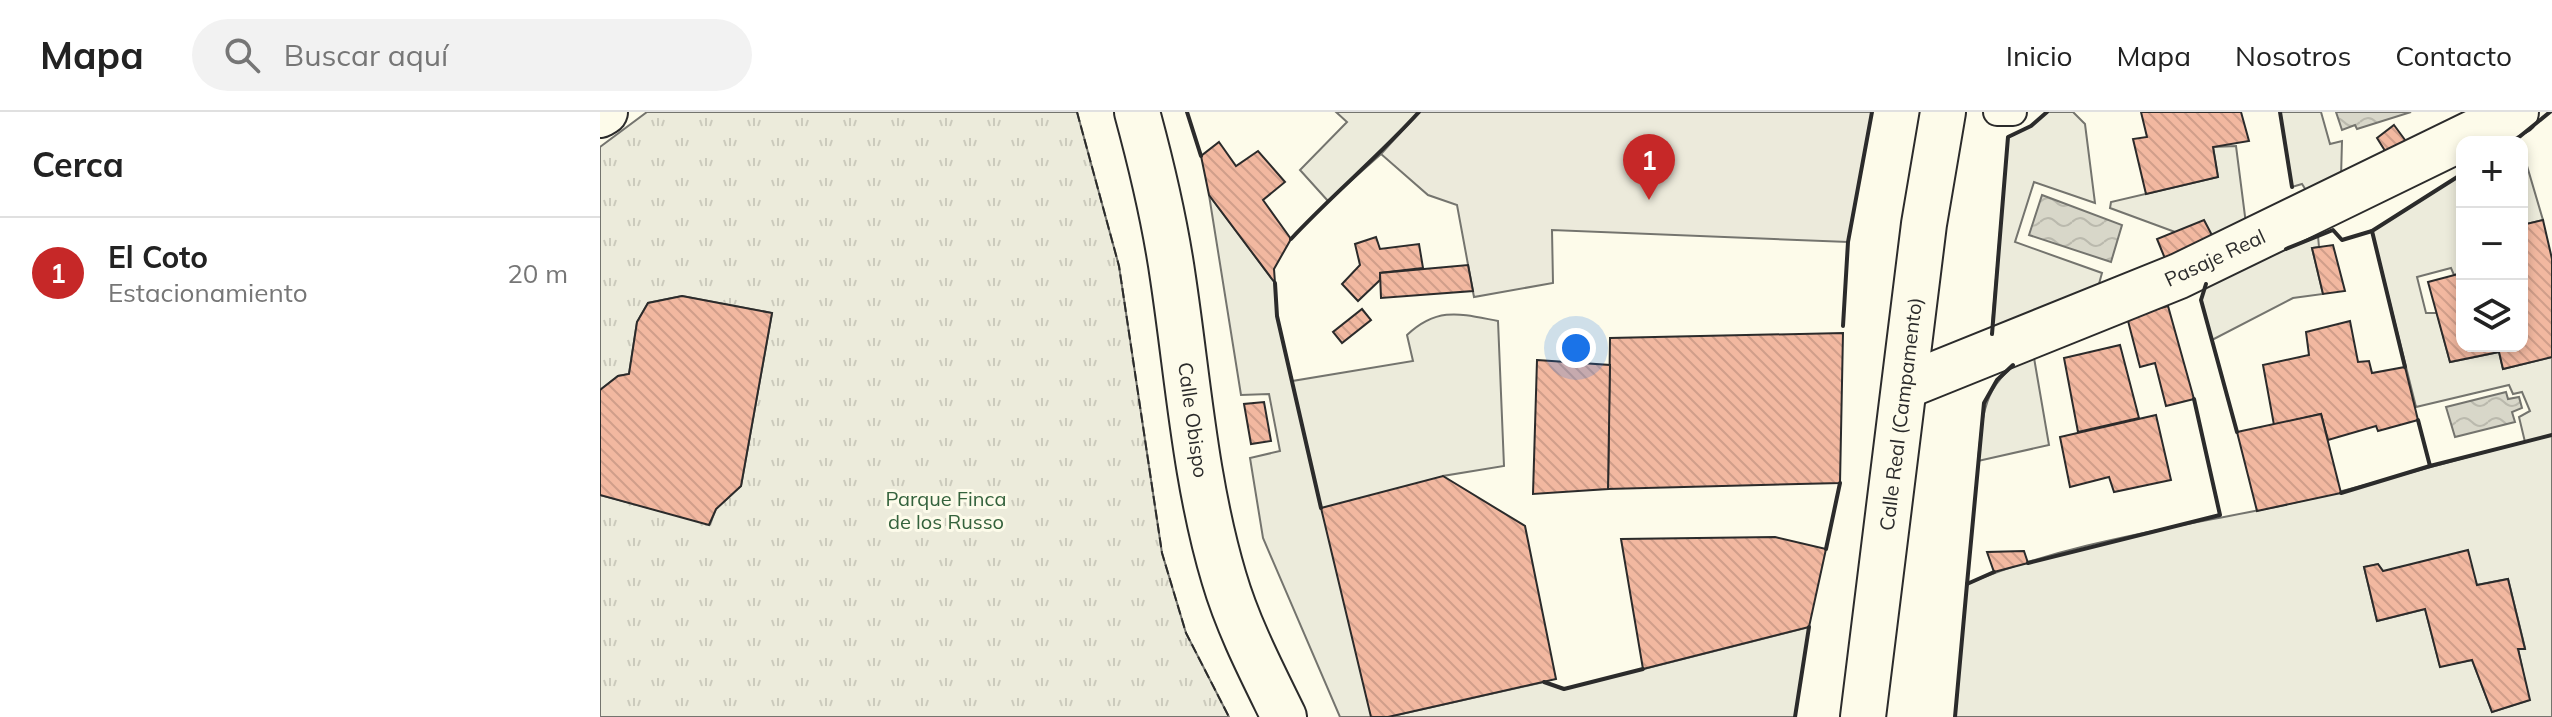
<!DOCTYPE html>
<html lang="es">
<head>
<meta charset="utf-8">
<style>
  body { margin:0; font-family:Mulish,sans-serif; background:#f2f2f2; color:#222 }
  .controls { position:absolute; right:24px; top:24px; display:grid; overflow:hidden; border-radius:16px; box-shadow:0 4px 12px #0003 }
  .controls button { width:72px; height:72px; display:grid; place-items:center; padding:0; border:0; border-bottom:2px solid #e0e0e0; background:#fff; color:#222; font:40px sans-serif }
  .you { position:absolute; left:976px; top:236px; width:28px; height:28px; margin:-20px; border:6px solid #fff; border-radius:50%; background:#1a73e8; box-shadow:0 0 0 12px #1a73e833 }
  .badge { display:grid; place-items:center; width:52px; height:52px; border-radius:50%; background:#c62828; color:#fff; font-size:26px; font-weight:700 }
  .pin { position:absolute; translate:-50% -66px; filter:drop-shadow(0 2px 4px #0008) }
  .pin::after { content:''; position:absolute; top:42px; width:28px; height:24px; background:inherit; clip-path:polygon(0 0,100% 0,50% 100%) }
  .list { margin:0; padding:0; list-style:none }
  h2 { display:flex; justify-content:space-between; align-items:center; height:104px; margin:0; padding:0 32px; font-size:34px }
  h2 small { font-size:26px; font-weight:400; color:#767676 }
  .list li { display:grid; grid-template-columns:52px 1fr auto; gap:24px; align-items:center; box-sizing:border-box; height:112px; padding:0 32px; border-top:2px solid #e0e0e0 }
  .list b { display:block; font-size:30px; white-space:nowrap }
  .list p { margin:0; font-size:26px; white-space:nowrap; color:#767676 }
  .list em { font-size:26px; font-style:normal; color:#767676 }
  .icon { flex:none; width:44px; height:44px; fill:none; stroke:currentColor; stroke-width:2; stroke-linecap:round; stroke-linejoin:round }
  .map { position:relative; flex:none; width:1952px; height:605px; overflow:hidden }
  header { display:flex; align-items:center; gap:48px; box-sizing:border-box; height:112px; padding:0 40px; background:#fff; border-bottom:2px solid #e0e0e0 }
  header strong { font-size:38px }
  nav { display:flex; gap:44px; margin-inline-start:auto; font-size:28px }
  .search { width:560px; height:72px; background:#f2f2f2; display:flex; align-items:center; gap:20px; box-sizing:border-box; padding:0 28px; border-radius:44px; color:#767676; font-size:30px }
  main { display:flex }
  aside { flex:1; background:#fff }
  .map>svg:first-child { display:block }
  .green { fill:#ecebdb; stroke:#74746e; stroke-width:2; fill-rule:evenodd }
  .park { fill:url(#park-tufts); stroke:#74746e; stroke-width:2 }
  .parking { fill:#eceadb; stroke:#74746e; stroke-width:2 }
  .water { fill:url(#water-waves); stroke:#74746e; stroke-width:2 }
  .building { fill:url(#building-back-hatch); stroke:#2b2b2b; stroke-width:2 }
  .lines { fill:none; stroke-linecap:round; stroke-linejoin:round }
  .service-casing { stroke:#2b2b2b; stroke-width:30 }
  .minor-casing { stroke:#2b2b2b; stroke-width:48 }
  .tertiary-casing { stroke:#2b2b2b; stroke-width:48 }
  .trunk-casing { stroke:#2b2b2b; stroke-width:48 }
  .service { stroke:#fdfbea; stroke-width:26 }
  .minor { stroke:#fdfbea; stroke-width:44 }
  .tertiary { stroke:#fdfbea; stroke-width:44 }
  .trunk { stroke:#fdfbea; stroke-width:44 }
  .fence { stroke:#2b2b2b; stroke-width:2; stroke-dasharray:10 4; stroke-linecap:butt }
  .wall { stroke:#2b2b2b; stroke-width:4 }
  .labels { text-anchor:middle; stroke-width:6; stroke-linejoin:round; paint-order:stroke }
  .street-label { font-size:20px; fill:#2b2b2b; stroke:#fdfbea }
  .park-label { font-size:20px; fill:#34623c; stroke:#fdfbea }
</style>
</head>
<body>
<header>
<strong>Mapa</strong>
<div class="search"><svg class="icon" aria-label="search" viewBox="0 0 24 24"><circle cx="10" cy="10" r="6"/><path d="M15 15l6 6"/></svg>Buscar aquí</div>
<nav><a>Inicio</a><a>Mapa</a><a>Nosotros</a><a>Contacto</a></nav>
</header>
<main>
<aside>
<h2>Cerca<small></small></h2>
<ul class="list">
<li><span class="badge">1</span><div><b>El Coto</b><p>Estacionamiento</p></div><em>20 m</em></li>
</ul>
</aside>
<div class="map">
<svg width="1952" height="605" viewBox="0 0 1952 605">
  <defs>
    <pattern id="park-tufts" width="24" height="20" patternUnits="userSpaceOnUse" patternTransform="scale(2)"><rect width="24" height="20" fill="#ecebdb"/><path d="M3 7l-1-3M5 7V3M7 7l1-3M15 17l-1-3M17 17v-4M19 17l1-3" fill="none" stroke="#cbcabc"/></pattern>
    <pattern id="water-waves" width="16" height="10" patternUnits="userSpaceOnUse" patternTransform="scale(2)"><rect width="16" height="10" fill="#d8d7c9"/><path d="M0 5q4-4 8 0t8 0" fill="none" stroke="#bab9ad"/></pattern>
    <pattern id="building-back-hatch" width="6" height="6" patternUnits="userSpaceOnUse" patternTransform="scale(2)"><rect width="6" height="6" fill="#f2b8a0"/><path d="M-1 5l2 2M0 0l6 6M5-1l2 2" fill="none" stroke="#d09e8a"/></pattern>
  </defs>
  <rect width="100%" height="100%" fill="#fdfbea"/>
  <g class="green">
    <path d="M736,0H819L781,42L728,89L700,58L747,10Z"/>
    <path d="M1447,0H1473L1485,12L1495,91L1434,70L1415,130L1502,161L1497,179L1391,225L1408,25L1431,14Z"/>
    <path d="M1680,0H1721L1730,32L1742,29L1741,66L1709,83L1702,72L1692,75Z"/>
    <path d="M1636,34L1646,112L1614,127L1575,120L1510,96L1511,90L1618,65L1613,35Z"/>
    <path d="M1922,37L1943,108L1922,113Z"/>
    <path d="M1862,62V161L1854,163L1851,156L1817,165L1826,201H1837L1850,250L1899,240L1903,257L1952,245V605H1355L1367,472C1467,430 1580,415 1684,393C1765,375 1845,350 1925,330L1919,305L1930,299L1922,280L1913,282L1909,273L1816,295L1772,119ZM1778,452L1783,459L1877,473L1908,467L1925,536L1918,537L1929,588L1892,600L1872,548L1840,554L1825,497L1777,509L1764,455Z"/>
    <path d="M609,83L675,171L677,204L692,269L813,249L807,223C838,194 861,202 898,209L904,354L843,364L771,605H740L663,426L650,346L680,339L669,282L641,283Z"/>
    <path d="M1718,124L1719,135L1712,136L1723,182L1693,186L1612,228L1601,188L1607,168Z"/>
    <path d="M1433,240L1449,333L1378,349C1383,295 1384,270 1433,240Z"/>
    <path d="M1209,515L1195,605H788L944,570L965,577Z"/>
  </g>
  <path class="park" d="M47,0H477L519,154L562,441L586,521L629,605H0V383L110,412L116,397L141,374L172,201L82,184L48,191L37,210L29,262L18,264L0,278V35Z"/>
  <path class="parking" d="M819,0H1272L1248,130L952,118L953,171L874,185L857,93L828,83L781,42Z"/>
  <g class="water">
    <path d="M1736,0H1811L1757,17L1755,13L1742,18Z"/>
    <path d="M1442,83L1522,113L1511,150L1429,123Z"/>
    <path d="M1906,280L1908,287L1919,285L1922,296L1912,300L1915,310L1855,325L1846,295Z"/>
  </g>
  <g class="building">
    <path d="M1541,0H1641L1649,29L1613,35L1618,65L1546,82L1533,27L1547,25Z"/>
    <path d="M1794,13L1808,32L1787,42L1777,26Z"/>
    <path d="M619,30L636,54L658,39L685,70L663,88L691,127L674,157L675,171L609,83L601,44Z"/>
    <path d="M1604,108L1614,127L1566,149L1557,127Z"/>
    <path d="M1943,108L1952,147V245L1903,257L1899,240L1850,250L1828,170L1862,161V234H1922V113Z"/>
    <path d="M776,125L780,137L819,132L823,156L780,161V168L758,189L742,172L760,153L755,132Z"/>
    <path d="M1733,133L1745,179L1723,182L1712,136Z"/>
    <path d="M868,153L873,179L781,186L780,161Z"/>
    <path d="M82,184L172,201L141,374L116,397L109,413L0,383V278L18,264L29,262L37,210L48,191Z"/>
    <path d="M1568,194L1594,287L1566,294L1555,251L1540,255L1527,205Z"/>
    <path d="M762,197L771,208L742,231L733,220Z"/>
    <path d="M1750,209L1758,250L1769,249L1772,261L1805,255L1818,308L1778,319L1776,314L1728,328L1721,302L1674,313L1663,253L1709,243L1706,220Z"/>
    <path d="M1243,221L1240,371L1008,377L1010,226Z"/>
    <path d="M1520,233L1539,306L1478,320L1464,246Z"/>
    <path d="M937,248L1010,253L1008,377L933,382Z"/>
    <path d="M664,290L671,329L651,332L644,292Z"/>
    <path d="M1721,302L1741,381L1657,399L1637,320Z"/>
    <path d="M1556,303L1571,368L1514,380L1509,365L1470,375L1460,325Z"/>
    <path d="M843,364L925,414L956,567L788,605H771L721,396Z"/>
    <path d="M1175,425L1226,437L1209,515L1043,557L1021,427Z"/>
    <path d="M1868,438L1877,473L1908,467L1925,537H1918L1930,588L1892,600L1872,548L1840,555L1825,497L1777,509L1764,455L1778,452L1783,459Z"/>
    <path d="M1424,439L1428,451L1394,460L1387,440Z"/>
  </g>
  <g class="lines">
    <g class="service-casing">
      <path id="service" d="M1397,0H1413"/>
    </g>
    <g class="minor-casing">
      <g id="minor">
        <path d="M0,3L5,0"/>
        <path d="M1306,274L1579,164L1916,0"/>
      </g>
    </g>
    <g class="tertiary-casing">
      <path id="tertiary" d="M537,0C552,55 565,110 573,166C588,266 595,369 624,466C638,514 662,560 684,605"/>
    </g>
    <g class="trunk-casing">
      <path id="trunk" d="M1263,605L1324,112L1343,0"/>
    </g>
    <use href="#service" class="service"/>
    <use href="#minor" class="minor"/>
    <use href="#tertiary" class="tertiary"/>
    <use href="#trunk" class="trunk"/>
    <path class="fence" d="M477,0L519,154L562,441L586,521L629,605"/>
    <g class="wall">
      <path d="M587,0L601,44"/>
      <path d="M1680,0L1692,75"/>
      <path d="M1913,30L1950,0"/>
      <path d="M691,127C732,83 778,45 819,0"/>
      <path d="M1686,137L1733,118L1742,128L1772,119"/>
      <path d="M675,171L677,204L721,396"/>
      <path d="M1606,172L1601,188L1637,320"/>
      <path d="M1243,214L1248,130L1272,0"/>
      <path d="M1392,222L1408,25L1431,14L1447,0"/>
      <path d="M1805,255L1772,119L1862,62"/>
      <path d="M1818,308L1830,354L1952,323"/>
      <path d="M1741,381L1830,354"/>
      <path d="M1226,437L1240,371"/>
      <path d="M1428,451L1620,403L1594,287"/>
      <path d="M1394,460L1367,472L1384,291L1397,268L1413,253"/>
      <path d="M944,570L964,577L1043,557"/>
      <path d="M1195,605L1209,515"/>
      <path d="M1355,605L1367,472"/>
    </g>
  </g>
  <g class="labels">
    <g class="street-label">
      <text transform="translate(1615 146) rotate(-25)" y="7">Pasaje Real</text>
      <text transform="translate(1301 302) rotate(-83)" y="7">Calle Real (Campamento)</text>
      <text transform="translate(593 308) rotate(82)" y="7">Calle Obispo</text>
    </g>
    <g class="park-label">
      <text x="346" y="394">Parque Finca<tspan x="346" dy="23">de los Russo</tspan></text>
    </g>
  </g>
</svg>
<div class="controls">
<button>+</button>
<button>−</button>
<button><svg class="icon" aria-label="layers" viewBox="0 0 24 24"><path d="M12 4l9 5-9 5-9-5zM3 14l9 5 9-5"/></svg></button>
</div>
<div class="you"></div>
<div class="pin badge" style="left:1049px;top:88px">1</div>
</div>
</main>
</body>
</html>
